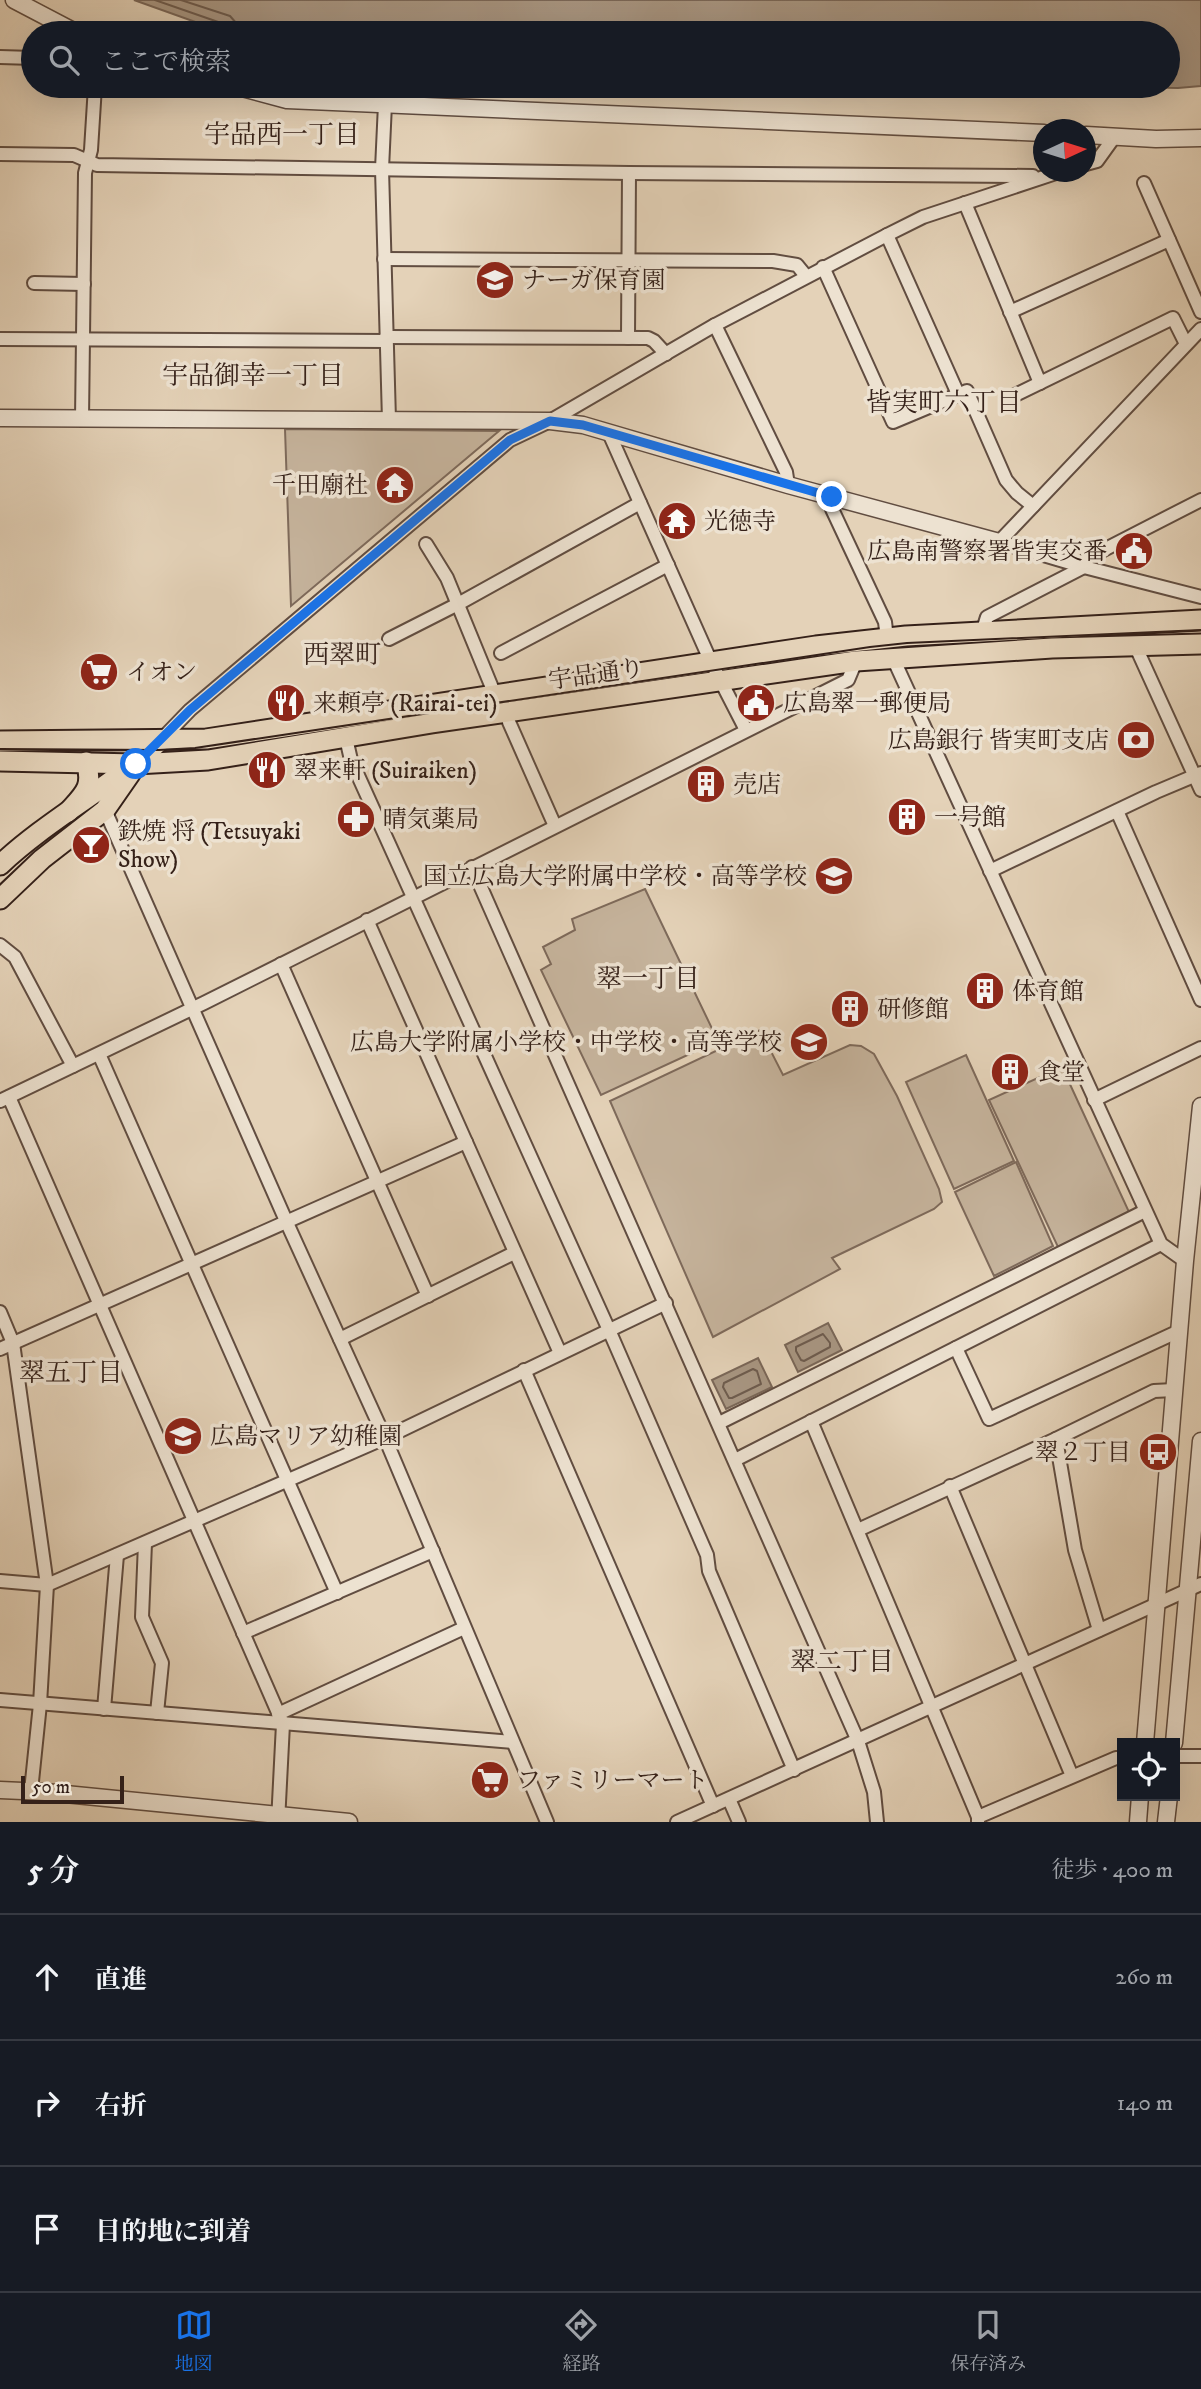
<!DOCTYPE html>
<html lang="ja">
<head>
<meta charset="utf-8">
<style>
  body { margin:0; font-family:"IM FELL DW Pica","Noto Serif JP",serif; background:#20242c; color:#f1f3f6 }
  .controls { position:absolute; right:21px; bottom:21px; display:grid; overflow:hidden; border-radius:0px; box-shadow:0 7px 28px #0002 }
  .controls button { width:63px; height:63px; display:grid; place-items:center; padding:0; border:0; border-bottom:2px solid #363941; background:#171b24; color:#f1f3f6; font:35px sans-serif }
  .compass { position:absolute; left:1033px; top:119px; width:63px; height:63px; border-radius:50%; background:#171b24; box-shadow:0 7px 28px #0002; rotate:86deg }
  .scale { position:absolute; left:21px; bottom:18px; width:103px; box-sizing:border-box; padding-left:7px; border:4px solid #352119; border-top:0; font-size:19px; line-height:24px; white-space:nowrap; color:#352119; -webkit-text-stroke:5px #ede2d1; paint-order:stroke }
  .stop { position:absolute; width:21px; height:21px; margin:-16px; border:5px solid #1a73e8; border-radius:50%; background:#fff }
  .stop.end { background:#1a73e8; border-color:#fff; box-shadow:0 2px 7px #0008 }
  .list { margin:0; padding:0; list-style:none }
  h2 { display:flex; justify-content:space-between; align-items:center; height:91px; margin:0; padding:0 28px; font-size:30px }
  h2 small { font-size:23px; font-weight:400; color:#9ea1a6 }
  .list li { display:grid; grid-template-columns:46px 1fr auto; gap:21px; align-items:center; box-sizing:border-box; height:126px; padding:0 28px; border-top:2px solid #363941 }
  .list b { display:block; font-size:26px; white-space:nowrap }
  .list em { font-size:23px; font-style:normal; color:#9ea1a6 }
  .icon { flex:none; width:38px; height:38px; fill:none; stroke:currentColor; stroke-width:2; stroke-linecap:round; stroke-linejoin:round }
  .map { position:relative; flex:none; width:1201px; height:1822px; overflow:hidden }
  .search { position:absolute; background:#171b24; box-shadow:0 7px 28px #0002; left:21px; right:21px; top:21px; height:77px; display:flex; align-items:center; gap:18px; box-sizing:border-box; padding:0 24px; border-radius:38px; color:#9ea1a6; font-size:26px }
  .sheet { height:469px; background:#171b24 }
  nav { display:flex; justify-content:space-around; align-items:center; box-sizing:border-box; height:98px; border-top:2px solid #363941; background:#171b24; font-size:19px; color:#9ea1a6 }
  nav a { display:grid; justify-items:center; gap:4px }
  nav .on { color:#1a73e8 }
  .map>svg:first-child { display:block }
  .green { fill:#c6b49d; stroke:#7e6a5b; stroke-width:2 }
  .water { fill:#a89682; stroke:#7a6758; stroke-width:2 }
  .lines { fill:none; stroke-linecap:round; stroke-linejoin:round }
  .shore { stroke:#6e5c4e; stroke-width:2 }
  .minor-casing { stroke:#614d41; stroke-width:16 }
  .tertiary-casing { stroke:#614d41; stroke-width:19 }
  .primary-casing { stroke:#352119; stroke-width:23 }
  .trunk-casing { stroke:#352119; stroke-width:23 }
  .minor { stroke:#ede2d1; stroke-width:12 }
  .tertiary { stroke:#ede2d1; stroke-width:16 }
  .primary { stroke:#e4d2b8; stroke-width:19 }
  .trunk { stroke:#e4d2b8; stroke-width:19 }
  .tram { stroke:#352119; stroke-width:2 }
  .route { stroke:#1a73e8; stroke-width:9 }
  .labels { text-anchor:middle; stroke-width:7; stroke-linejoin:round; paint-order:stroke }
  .poi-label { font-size:24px; fill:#352119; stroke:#ede2d1; text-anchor:start }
  .street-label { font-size:24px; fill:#352119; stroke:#ede2d1 }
  .neighbourhood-label { font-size:26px; fill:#352119; stroke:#ede2d1 }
</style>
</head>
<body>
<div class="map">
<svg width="1201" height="1822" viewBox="0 0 1201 1822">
  <rect width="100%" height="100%" fill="#e4d2b8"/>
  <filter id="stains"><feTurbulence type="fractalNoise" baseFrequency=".00286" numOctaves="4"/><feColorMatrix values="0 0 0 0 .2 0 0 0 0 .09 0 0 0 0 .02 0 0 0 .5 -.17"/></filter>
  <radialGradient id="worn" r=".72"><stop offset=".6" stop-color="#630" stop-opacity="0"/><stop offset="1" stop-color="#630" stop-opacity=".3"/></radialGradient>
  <g class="green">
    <path d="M285,429L499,431L291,606Z"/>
    <path d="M645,889L718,1041L601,1095L541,970L551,964L543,947L575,930L572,919Z"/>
    <path d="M760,1030L783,1075L850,1045L861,1046L874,1054L897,1096L939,1189L942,1202L934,1209L832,1258L840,1269L713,1337L610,1101Z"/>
    <path d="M966,1055L1014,1161L954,1189L906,1082Z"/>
    <path d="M1062,1067L1129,1212L1058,1247L989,1100Z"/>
    <path d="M1016,1162L1053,1246L994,1276L955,1192Z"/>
  </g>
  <g class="water">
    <path d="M134,0H1201V86L1178,88L1096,86H1168V33H240L215,29Z"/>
    <path d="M828,1323L842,1350L798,1372L785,1345Z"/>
    <path d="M758,1358L772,1387L726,1409L712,1380Z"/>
  </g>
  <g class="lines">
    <g class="shore">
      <path d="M155,0L224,24L229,28V33"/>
      <path d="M181,0L230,16L237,24L238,33"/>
      <path d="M823,1334L830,1343V1347L804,1361L801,1360L796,1351V1347Z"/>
      <path d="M753,1369L757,1371L761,1384L732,1398H729L723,1387L724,1383Z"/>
    </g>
    <g class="minor-casing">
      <g id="minor">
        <path d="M0,57L33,58"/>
        <path d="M385,104L382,169L389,420"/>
        <path d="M0,154L74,155L97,165L629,173L1033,176"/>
        <path d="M1086,164L1097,161L1115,136"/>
        <path d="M1144,183L1201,312"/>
        <path d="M965,203L1040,383"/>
        <path d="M887,235L958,394"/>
        <path d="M384,259L773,261L797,265L806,276"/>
        <path d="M823,267L893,422L967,391L1006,480L1017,493L1033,506"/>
        <path d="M34,283L84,284"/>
        <path d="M1010,312L1169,240"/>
        <path d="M715,325L786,472L788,485"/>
        <path d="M1201,329L999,542L1084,567L1201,597"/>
        <path d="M386,337L648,338L654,341L666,354"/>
        <path d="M628,338L629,173"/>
        <path d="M0,339L386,341"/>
        <path d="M1011,397L1173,318L1186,344"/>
        <path d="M82,419L85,173L91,150L95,86"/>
        <path d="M609,433L711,662L746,730"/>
        <path d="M832,497V509L885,622L887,638"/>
        <path d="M426,544L447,578L495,695"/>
        <path d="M1079,566L1088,558L1201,500"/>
        <path d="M982,633L987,617L1084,567"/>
        <path d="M389,639L458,604L640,503"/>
        <path d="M1135,645L1201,790"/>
        <path d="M501,653L668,565"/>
        <path d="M893,658L1161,1244L1185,1261"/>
        <path d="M507,712L509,722L555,826"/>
        <path d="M346,738L351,760L609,1330L707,1555L709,1571L794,1770"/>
        <path d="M161,740L190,710L510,440L550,421L715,325L887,235L923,217L1059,172"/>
        <path d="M105,810L287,1223L385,1438L547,1822"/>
        <path d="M1117,811L1201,1000"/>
        <path d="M472,867L858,1741L874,1792L877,1822"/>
        <path d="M990,871L1156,792L1201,773"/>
        <path d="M367,920L560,1353"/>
        <path d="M0,945L15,957L73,1066"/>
        <path d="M281,964L428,1296"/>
        <path d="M99,1054L337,1593"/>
        <path d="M9,1097L283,1724L278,1822"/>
        <path d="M1094,1100L1201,1048"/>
        <path d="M0,1101L204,1003L842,683L848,680L856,661"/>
        <path d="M0,1312L13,1343L47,1585L40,1704L31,1791"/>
        <path d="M340,1339L514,1253"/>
        <path d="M956,1348L989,1419L1179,1331"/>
        <path d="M0,1349L466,1142"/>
        <path d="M524,1370L713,1806"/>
        <path d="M811,1421L978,1817V1822"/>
        <path d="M719,1423L1145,1211"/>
        <path d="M1056,1439L1075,1550L1099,1630"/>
        <path d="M735,1460L1161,1244"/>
        <path d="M950,1486L1072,1776"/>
        <path d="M858,1530L1056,1439L1154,1391L1174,1390"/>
        <path d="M145,1543L142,1617L162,1663L157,1713"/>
        <path d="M0,1581L47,1585L385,1438L666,1303"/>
        <path d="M243,1633L433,1551"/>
        <path d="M0,1700L512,1742"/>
        <path d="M104,1709L117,1555"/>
        <path d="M278,1714L464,1628"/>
        <path d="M1175,1756H1201"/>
        <path d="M729,1799L739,1822"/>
        <path d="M978,1817L1116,1758H1122"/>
        <path d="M677,1822L1201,1584"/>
      </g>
    </g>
    <g class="tertiary-casing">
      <g id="tertiary">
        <path d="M14,0L77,33"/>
        <path d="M235,86L287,100L1044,133"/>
        <path d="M1086,135L1156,139L1201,138"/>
        <path d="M0,418L550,421L583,425L788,485L999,542"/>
        <path d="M1145,1743L1185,1261L1201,1106"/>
        <path d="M1174,1743L1201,1441"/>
        <path d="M0,1790L45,1792L349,1822"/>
        <path d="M1138,1822L1140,1796"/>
        <path d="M1166,1822L1169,1796"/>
      </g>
    </g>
    <g class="primary-casing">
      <g id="primary">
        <path d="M0,865C50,818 112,787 161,740"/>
        <path d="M0,899L42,859L105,810L130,774"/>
      </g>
    </g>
    <g class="trunk-casing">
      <g id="trunk">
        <path d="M0,741L206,739L816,646L906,636L1201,620"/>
        <path d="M0,761L136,764L208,760L432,723L856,661L1052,648L1201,644"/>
        <path d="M68,812C84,794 94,787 86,762"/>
      </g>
    </g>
    <use href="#minor" class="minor"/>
    <use href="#tertiary" class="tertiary"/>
    <use href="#primary" class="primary"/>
    <use href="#trunk" class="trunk"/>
    <path class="tram" d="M0,749L159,750L195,748L870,647L907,643L1201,630"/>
  </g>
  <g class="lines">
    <path class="route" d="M136,764L190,710L510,440L550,421L583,425L832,497"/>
  </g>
  <defs>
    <g id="school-disc" transform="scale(2.0125)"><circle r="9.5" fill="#8f2418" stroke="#ede2d1"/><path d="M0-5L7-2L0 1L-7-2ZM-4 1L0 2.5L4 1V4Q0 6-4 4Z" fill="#fff"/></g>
    <g id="temple-disc" transform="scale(2.0125)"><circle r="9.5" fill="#8f2418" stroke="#ede2d1"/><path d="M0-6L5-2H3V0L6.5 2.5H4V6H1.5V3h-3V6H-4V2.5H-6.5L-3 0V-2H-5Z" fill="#fff"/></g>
    <g id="civic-disc" transform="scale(2.0125)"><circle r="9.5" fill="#8f2418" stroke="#ede2d1"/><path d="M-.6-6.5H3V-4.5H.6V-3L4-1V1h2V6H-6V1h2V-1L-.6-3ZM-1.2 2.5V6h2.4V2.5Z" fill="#fff"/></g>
    <g id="supermarket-disc" transform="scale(2.0125)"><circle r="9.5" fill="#8f2418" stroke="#ede2d1"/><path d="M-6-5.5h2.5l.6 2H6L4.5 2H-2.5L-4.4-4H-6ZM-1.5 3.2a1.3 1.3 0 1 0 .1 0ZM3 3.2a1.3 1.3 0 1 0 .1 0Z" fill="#fff"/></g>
    <g id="restaurant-disc" transform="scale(2.0125)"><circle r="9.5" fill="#8f2418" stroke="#ede2d1"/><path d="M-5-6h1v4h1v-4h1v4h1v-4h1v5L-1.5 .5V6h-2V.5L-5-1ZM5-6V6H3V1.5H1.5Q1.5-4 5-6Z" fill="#fff"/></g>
    <g id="bank-disc" transform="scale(2.0125)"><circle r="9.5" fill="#8f2418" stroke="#ede2d1"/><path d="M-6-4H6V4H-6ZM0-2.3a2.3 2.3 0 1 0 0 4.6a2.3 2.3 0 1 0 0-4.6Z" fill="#fff"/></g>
    <g id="building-disc" transform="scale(2.0125)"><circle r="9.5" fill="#8f2418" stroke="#ede2d1"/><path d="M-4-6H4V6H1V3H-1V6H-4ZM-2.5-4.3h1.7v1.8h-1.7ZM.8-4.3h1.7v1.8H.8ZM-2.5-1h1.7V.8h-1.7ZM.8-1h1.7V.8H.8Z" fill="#fff"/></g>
    <g id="pharmacy-disc" transform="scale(2.0125)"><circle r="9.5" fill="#8f2418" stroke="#ede2d1"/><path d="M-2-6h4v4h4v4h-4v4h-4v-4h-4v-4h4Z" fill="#fff"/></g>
    <g id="bar-disc" transform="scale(2.0125)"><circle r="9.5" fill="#8f2418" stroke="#ede2d1"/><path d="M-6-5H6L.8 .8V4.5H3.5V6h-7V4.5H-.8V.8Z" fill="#fff"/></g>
    <g id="bus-disc" transform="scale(2.0125)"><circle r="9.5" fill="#8f2418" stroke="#ede2d1"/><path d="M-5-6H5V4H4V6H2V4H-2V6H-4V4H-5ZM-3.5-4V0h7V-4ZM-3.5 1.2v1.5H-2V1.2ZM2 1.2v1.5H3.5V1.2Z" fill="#fff"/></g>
  </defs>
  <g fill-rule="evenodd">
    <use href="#school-disc" x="495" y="280"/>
    <use href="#temple-disc" x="395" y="485"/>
    <use href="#temple-disc" x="677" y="521"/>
    <use href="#civic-disc" x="1134" y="551"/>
    <use href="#supermarket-disc" x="99" y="672"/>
    <use href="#restaurant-disc" x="286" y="703"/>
    <use href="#civic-disc" x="756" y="703"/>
    <use href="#bank-disc" x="1136" y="740"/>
    <use href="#restaurant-disc" x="267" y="770"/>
    <use href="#building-disc" x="706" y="784"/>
    <use href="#building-disc" x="907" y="817"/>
    <use href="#pharmacy-disc" x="356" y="819"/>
    <use href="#bar-disc" x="91" y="845"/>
    <use href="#school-disc" x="834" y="876"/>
    <use href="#building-disc" x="985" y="991"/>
    <use href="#building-disc" x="850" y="1009"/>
    <use href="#school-disc" x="809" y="1042"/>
    <use href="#building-disc" x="1010" y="1072"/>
    <use href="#school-disc" x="183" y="1436"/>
    <use href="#bus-disc" x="1158" y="1452"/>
    <use href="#supermarket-disc" x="490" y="1780"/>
  </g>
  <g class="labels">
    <g class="poi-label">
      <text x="522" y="288">ナーガ保育園</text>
      <text x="368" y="493" text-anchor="end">千田廟社</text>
      <text x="704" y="529">光徳寺</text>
      <text x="1107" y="559" text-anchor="end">広島南警察署皆実交番</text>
      <text x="126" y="680">イオン</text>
      <text x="313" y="711">来頼亭 (Rairai-tei)</text>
      <text x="783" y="711">広島翠一郵便局</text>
      <text x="1109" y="748" text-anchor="end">広島銀行 皆実町支店</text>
      <text x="294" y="778">翠来軒 (Suiraiken)</text>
      <text x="733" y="792">売店</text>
      <text x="934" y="825">一号館</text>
      <text x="383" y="827">晴気薬局</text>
      <text x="118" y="839">鉄焼 将 (Tetsuyaki<tspan x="118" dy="28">Show)</tspan></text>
      <text x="807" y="884" text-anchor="end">国立広島大学附属中学校・高等学校</text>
      <text x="1012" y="999">体育館</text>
      <text x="877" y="1017">研修館</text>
      <text x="782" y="1050" text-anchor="end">広島大学附属小学校・中学校・高等学校</text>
      <text x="1037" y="1080">食堂</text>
      <text x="210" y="1444">広島マリア幼稚園</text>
      <text x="1131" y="1460" text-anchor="end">翠２丁目</text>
      <text x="517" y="1788">ファミリーマート</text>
    </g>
    <g class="street-label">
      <text transform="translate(596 674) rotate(-8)" y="8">宇品通り</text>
    </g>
    <g class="neighbourhood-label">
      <text x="282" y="143">宇品西一丁目</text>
      <text x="253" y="384">宇品御幸一丁目</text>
      <text x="944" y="411">皆実町六丁目</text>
      <text x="342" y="663">西翠町</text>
      <text x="648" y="987">翠一丁目</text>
      <text x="71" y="1381">翠五丁目</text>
      <text x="842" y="1670">翠二丁目</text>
    </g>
  </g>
  <rect width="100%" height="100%" filter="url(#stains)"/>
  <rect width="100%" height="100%" fill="url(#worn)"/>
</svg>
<div class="controls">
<button><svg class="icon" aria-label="locate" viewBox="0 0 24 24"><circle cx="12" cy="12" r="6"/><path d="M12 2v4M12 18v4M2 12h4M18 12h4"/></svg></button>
</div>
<svg class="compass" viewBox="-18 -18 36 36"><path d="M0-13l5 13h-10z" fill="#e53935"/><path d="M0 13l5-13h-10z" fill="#9ea1a6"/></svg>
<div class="scale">50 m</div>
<div class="stop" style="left:136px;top:764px"></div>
<div class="stop end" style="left:832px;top:497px"></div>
<div class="search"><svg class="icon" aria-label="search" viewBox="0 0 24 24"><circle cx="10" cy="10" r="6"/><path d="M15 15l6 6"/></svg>ここで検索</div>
</div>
<section class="sheet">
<h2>5 分<small>徒歩 · 400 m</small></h2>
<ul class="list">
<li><svg class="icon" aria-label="ahead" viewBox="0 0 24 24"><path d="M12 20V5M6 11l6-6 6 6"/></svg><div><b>直進</b></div><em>260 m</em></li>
<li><svg class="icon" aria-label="right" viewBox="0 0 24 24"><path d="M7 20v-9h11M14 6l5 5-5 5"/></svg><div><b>右折</b></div><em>140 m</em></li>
<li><svg class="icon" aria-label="arrive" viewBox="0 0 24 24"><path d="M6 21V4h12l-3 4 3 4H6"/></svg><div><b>目的地に到着</b></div></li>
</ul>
</section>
<nav>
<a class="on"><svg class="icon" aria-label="map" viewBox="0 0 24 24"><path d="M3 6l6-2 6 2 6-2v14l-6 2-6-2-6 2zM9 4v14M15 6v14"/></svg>地図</a>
<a><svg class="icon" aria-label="directions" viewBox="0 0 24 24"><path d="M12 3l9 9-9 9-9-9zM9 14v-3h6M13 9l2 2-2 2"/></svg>経路</a>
<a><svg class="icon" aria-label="saved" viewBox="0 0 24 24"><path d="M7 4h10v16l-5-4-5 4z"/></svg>保存済み</a>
</nav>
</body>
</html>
